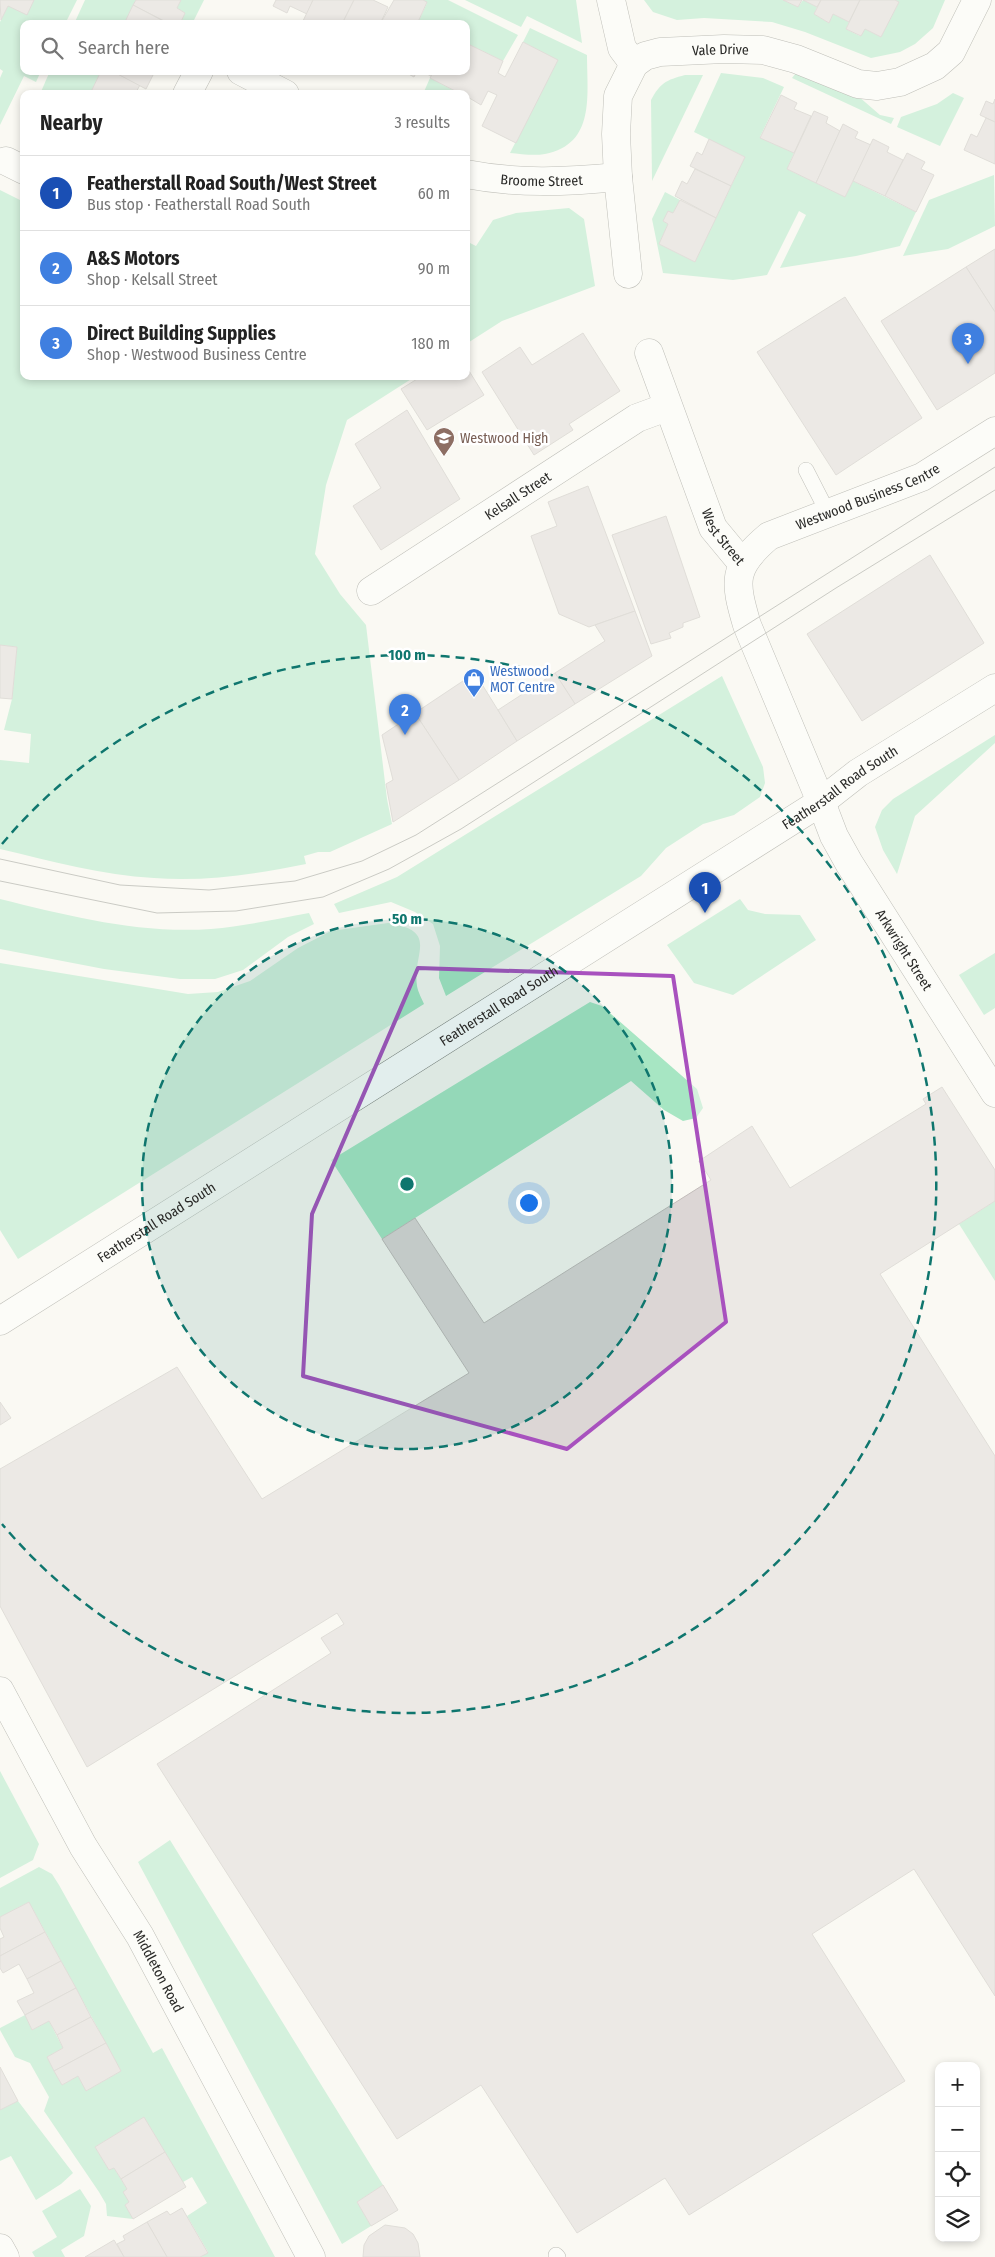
<!DOCTYPE html>
<html lang="en">
<head>
<meta charset="utf-8">
<style>
  body { margin:0; font-family:"Fira Sans Condensed",sans-serif; background:#f2f2f2; color:#222 }
  .controls { position:absolute; right:15px; bottom:15px; display:grid; overflow:hidden; border-radius:10px; box-shadow:0 2px 8px #0003 }
  .controls button { width:45px; height:45px; display:grid; place-items:center; padding:0; border:0; border-bottom:1px solid #e0e0e0; background:#fff; color:#222; font:25px sans-serif }
  .you { position:absolute; left:528px; top:1202px; width:18px; height:18px; margin:-12px; border:4px solid #fff; border-radius:50%; background:#1a73e8; box-shadow:0 0 0 8px #1a73e833 }
  .badge { display:grid; place-items:center; width:32px; height:32px; border-radius:50%; background:#d93025; color:#fff; font-size:16px; font-weight:700 }
  .pin { position:absolute; translate:-50% -41px; filter:drop-shadow(0 1px 2px #0008) }
  .pin::after { content:''; position:absolute; top:26px; width:18px; height:15px; background:inherit; clip-path:polygon(0 0,100% 0,50% 100%) }
  .list { margin:0; padding:0; list-style:none }
  h2 { display:flex; justify-content:space-between; align-items:center; height:65px; margin:0; padding:0 20px; font-size:21px }
  h2 small { font-size:16px; font-weight:400; color:#767676 }
  .list li { display:grid; grid-template-columns:32px 1fr auto; gap:15px; align-items:center; box-sizing:border-box; height:75px; padding:0 20px; border-top:1px solid #e0e0e0 }
  .list b { display:block; font-size:19px; white-space:nowrap }
  .list p { margin:0; font-size:16px; white-space:nowrap; color:#767676 }
  .list em { font-size:16px; font-style:normal; color:#767676 }
  .icon { flex:none; width:28px; height:28px; fill:none; stroke:currentColor; stroke-width:2; stroke-linecap:round; stroke-linejoin:round }
  .map { position:relative; flex:none; width:995px; height:2257px; overflow:hidden }
  .search { position:absolute; background:#fff; box-shadow:0 2px 8px #0003; left:20px; top:20px; width:450px; height:55px; display:flex; align-items:center; gap:12px; box-sizing:border-box; padding:0 18px; border-radius:10px; color:#767676; font-size:19px }
  .panel { position:absolute; background:#fff; box-shadow:0 2px 8px #0003; left:20px; top:90px; width:450px; height:290px; border-radius:10px }
  .map>svg:first-child { display:block }
  .green { fill:#a7e6c3 }
  .building { fill:#dcd6d5; stroke:#c1bbb9 }
  .lines { fill:none; stroke-linecap:round; stroke-linejoin:round }
  .service-casing { stroke:#797874; stroke-width:16 }
  .minor-casing { stroke:#797874; stroke-width:29 }
  .tertiary-casing { stroke:#797874; stroke-width:29 }
  .primary-casing { stroke:#797874; stroke-width:29 }
  .service { stroke:#fff; stroke-width:15 }
  .minor { stroke:#fff; stroke-width:28 }
  .tertiary { stroke:#fff; stroke-width:28 }
  .primary { stroke:#fff; stroke-width:28 }
  .tram { stroke:#91918d; stroke-width:1 }
  .marked { fill:none; stroke:#a851be; stroke-width:4; stroke-linejoin:round }
  .ring { fill:none; stroke:#0f766e; stroke-width:2.5; stroke-dasharray:9 6 }
  .labels { text-anchor:middle; stroke-width:5; stroke-linejoin:round; paint-order:stroke }
  .street-label { font-size:14px; fill:#2a2a28; stroke:#fff }
  .education-label { font-size:14px; fill:#785e54; stroke:#fff; text-anchor:start }
  .shop-label { font-size:14px; fill:#366cbe; stroke:#fff; text-anchor:start }
  .centre { fill:#0f766e; stroke:#fff; stroke-width:2.5 }
  .ring-label { font-size:15px; text-anchor:middle; font-weight:bold; fill:#0f766e; stroke:#fff; stroke-width:5; stroke-linejoin:round; paint-order:stroke }
</style>
</head>
<body>
<div class="map">
<svg width="995" height="2257" viewBox="0 0 995 2257">
  <rect width="100%" height="100%" fill="#faf9f3"/>
  <g class="green">
    <path d="M34,0H77L65,24H24V71H41L36,82L24,76L0,125V78L3,71L0,69V22L8,6Z"/>
    <path d="M85,0H136L124,24H74Z"/>
    <path d="M181,0H204L192,24H180L185,13L177,8Z"/>
    <path d="M423,0H448L518,35L503,61L466,43V24L418,22L427,3Z"/>
    <path d="M465,0H576L582,43L527,16L521,27Z"/>
    <path d="M644,0H783L798,7L803,0L817,7L814,14L829,23L833,14L849,22L846,29L860,36L865,29L881,37L899,2L895,0H945L933,28L915,44L900,52L871,58L805,32L772,22L704,18L677,20L653,12Z"/>
    <path d="M530,28L587,55C587,95 596,144 545,154C534,156 521,154 510,153L557,60L523,42Z"/>
    <path d="M50,71H101L90,94H40Z"/>
    <path d="M721,73L763,78L784,87L760,137L794,153L787,169L845,197L853,181L916,212L900,246L856,256L780,268L806,215L799,211L767,275L733,280L663,273L652,219L665,192L680,200L673,213L663,221L668,224L659,244L695,262L745,157L694,132Z"/>
    <path d="M796,73L858,96L880,115L894,118L891,124L792,78Z"/>
    <path d="M685,75H703L652,181L651,100C660,83 666,80 685,75Z"/>
    <path d="M430,78L461,94H423Z"/>
    <path d="M953,93L964,98L940,146L897,127L901,117L937,104Z"/>
    <path d="M994,175L995,226L948,249L903,256L929,200Z"/>
    <path d="M0,190L24,202V376H416L347,420L326,485L315,554L340,594L366,625L387,799L392,824L330,852H318L304,856L306,864C256,874 205,882 154,878C102,875 51,861 0,849V760L29,763L31,734L4,730L12,699L17,647L0,645Z"/>
    <path d="M569,208L584,219L595,286L502,321L466,344V241L476,246L493,220L516,213Z"/>
    <path d="M722,676L763,767L765,783L760,797L734,815L703,824L666,848L641,876L446,996L439,978L440,946L433,924L415,912L391,902L339,913L334,904L397,877Z"/>
    <path d="M995,735V743L915,816L897,874L883,850L875,827L882,810L893,799Z"/>
    <path d="M0,899C69,916 139,934 211,929C244,926 277,919 309,913L314,924L288,937L243,970L215,979H180L104,969L0,949Z"/>
    <path d="M740,899L748,910L765,914L800,915L816,940L733,995L694,983L667,945Z"/>
    <path d="M388,923C440,931 412,953 417,986C418,992 422,999 424,1004L18,1259L0,1230V963L188,994L218,992L250,981L298,948L331,931Z"/>
    <path d="M995,953V1008L984,1015L959,975Z"/>
    <path d="M590,1002L602,1006L697,1089L703,1108L696,1118L683,1121L664,1110L631,1081L382,1239L331,1160Z"/>
    <path d="M995,1201V1281L959,1224Z"/>
    <path d="M0,1771L39,1844L33,1860L0,1878Z"/>
    <path d="M170,1840L383,2185L357,2202L371,2226L342,2244L138,1862Z"/>
    <path d="M39,1867L52,1874L59,1885L153,2053L162,2048L275,2257H200L208,2252L187,2216L207,2203L192,2177L183,2182L144,2117L95,2147L109,2170L114,2168L127,2189L129,2202L125,2205L133,2219L107,2216L106,2204L99,2192L44,2111L49,2097L30,2063L15,2057L0,2030V2028L25,2015L32,2030L49,2021L63,2048L47,2057L62,2085L78,2076L86,2091L121,2071L29,1902L0,1917V1888Z"/>
    <path d="M18,2101L73,2173L61,2184L36,2200L11,2156L0,2161V2110Z"/>
    <path d="M80,2189L91,2206L84,2236L61,2250L65,2257H35L32,2252L57,2237L42,2211Z"/>
  </g>
  <g class="building">
    <path d="M0,0H34L27,15L8,6L1,20Z"/>
    <path d="M136,0H181L177,8L185,13L180,24H170L133,5Z"/>
    <path d="M276,0H313L307,14L290,6L287,13L273,6Z"/>
    <path d="M313,0H354L342,24L323,22L308,24L303,21Z"/>
    <path d="M354,0H373L388,7L380,24H342Z"/>
    <path d="M394,0H423L427,2L418,22L419,24H380Z"/>
    <path d="M783,0H802L798,7Z"/>
    <path d="M803,0H821L817,7Z"/>
    <path d="M821,0H860L849,22L833,14L829,23L814,14Z"/>
    <path d="M860,0H895L899,2L881,37L865,29L861,36L846,29Z"/>
    <path d="M133,5L169,24H124Z"/>
    <path d="M523,42L558,60L516,143L482,126L497,95L488,91L481,105L466,96V94H461L430,78L434,71H466V43L503,61L498,73L505,77Z"/>
    <path d="M101,71H112L140,85L135,94H90Z"/>
    <path d="M112,71H150L154,73L146,89Z"/>
    <path d="M403,71H417L414,77Z"/>
    <path d="M421,71H434L431,76Z"/>
    <path d="M781,95L797,103L794,109L811,116L794,153L760,138Z"/>
    <path d="M995,99V122L980,115L986,101L993,104Z"/>
    <path d="M814,111L828,117L826,123L840,131L816,183L787,169Z"/>
    <path d="M986,118L995,122V164L964,150L971,134L977,137Z"/>
    <path d="M843,124L858,132L855,138L871,145L845,197L816,183Z"/>
    <path d="M709,139L745,157L731,186L690,166L697,152L702,155Z"/>
    <path d="M873,139L889,147L887,152L903,160L885,196L853,181Z"/>
    <path d="M907,153L925,162L921,169L934,175L916,212L885,196Z"/>
    <path d="M695,169L731,186L716,218L675,196L682,181L687,184Z"/>
    <path d="M680,200L716,218L695,262L659,244L668,224L663,221L668,211L673,213Z"/>
    <path d="M995,249V312L966,267Z"/>
    <path d="M966,267L995,312V373L937,410L881,321Z"/>
    <path d="M845,297L922,418L836,475L757,352Z"/>
    <path d="M583,333L620,391L569,424L573,430L534,455L482,372L520,347L532,365Z"/>
    <path d="M466,366L484,395L427,430L401,389L422,376H466Z"/>
    <path d="M407,410L460,499L381,550L353,506L381,488L355,444Z"/>
    <path d="M588,486L635,611L589,627L559,614L531,536L557,526L548,502Z"/>
    <path d="M666,516L700,617L683,623V627L669,633L671,638L651,644L612,535Z"/>
    <path d="M930,555L984,643L862,721L807,634Z"/>
    <path d="M635,611L652,656L575,704L555,673L605,641L595,625Z"/>
    <path d="M0,645L17,647L12,699L0,698Z"/>
    <path d="M475,673L517,741L459,780L415,713Z"/>
    <path d="M555,673L575,704L517,741L498,710Z"/>
    <path d="M415,713L459,780L393,822L386,784L393,780L382,735Z"/>
    <path d="M942,1087L995,1170V1201L880,1274L995,1456V1996L914,1869L812,1934L905,2081L689,2215L665,2178L577,2233L481,2085L397,2139L157,1764L331,1653L321,1638L344,1624L337,1613L87,1767L0,1606V1469L177,1367L262,1499L469,1373L382,1239L415,1218L484,1323L711,1180L699,1161L752,1126L790,1188L926,1104L923,1099Z"/>
    <path d="M0,1402L11,1418L0,1425Z"/>
    <path d="M29,1902L45,1932L0,1956V1939L4,1937L0,1928V1917Z"/>
    <path d="M45,1932L61,1961L27,1979L19,1964L3,1973L0,1968V1956Z"/>
    <path d="M61,1961L76,1988L25,2015L17,2001L34,1993L27,1979Z"/>
    <path d="M76,1988L91,2017L57,2035L49,2021L32,2030L25,2015Z"/>
    <path d="M91,2017L106,2043L54,2071L47,2057L63,2048L57,2035Z"/>
    <path d="M106,2043L121,2071L86,2091L78,2076L62,2085L54,2071Z"/>
    <path d="M0,2067L18,2101L0,2110Z"/>
    <path d="M144,2117L165,2152L121,2179L114,2168L109,2170L95,2147Z"/>
    <path d="M165,2152L186,2187L133,2219L125,2205L129,2202L123,2192L127,2189L121,2179Z"/>
    <path d="M383,2185L398,2210L371,2226L357,2202Z"/>
    <path d="M182,2208L208,2253L200,2257H167L147,2222L167,2211L170,2215Z"/>
    <path d="M147,2222L167,2257H124L117,2244L125,2240L123,2236Z"/>
    <path d="M385,2225L405,2228L413,2234L418,2243L420,2257H363L364,2245L369,2236Z"/>
    <path d="M114,2240L124,2257H85Z"/>
  </g>
  <g class="lines">
    <g class="service-casing">
      <g id="service">
        <path d="M806,470L828,513"/>
        <path d="M556,2255L558,2257"/>
      </g>
    </g>
    <g class="minor-casing">
      <g id="minor">
        <path d="M611,0L622,48L634,64"/>
        <path d="M241,71L285,94"/>
        <path d="M187,94L199,71"/>
        <path d="M6,161L24,170"/>
        <path id="s1" d="M466,174C517,184 566,182 618,177"/>
        <path id="s2" d="M628,274L618,177L616,134L618,96L634,64L645,56L660,52L724,49L763,50L796,59L858,84L877,86L900,82L935,66L951,52L977,0"/>
        <path id="s3" d="M649,353L713,528L742,563"/>
        <path id="s4" d="M371,591L637,418L667,407"/>
        <path id="s5" d="M821,802L747,625C734,581 732,567 769,536L922,477L995,431"/>
        <path d="M0,2248L5,2257"/>
      </g>
    </g>
    <g class="tertiary-casing">
      <g id="tertiary">
        <path id="s6" d="M821,802L834,836L849,863L995,1093"/>
      </g>
    </g>
    <g class="primary-casing">
      <g id="primary">
        <path id="s7" d="M0,1321L821,802L858,773L995,688"/>
        <path id="s8" d="M0,1691L83,1846L140,1936L311,2257"/>
      </g>
    </g>
    <use href="#service" class="service"/>
    <use href="#minor" class="minor"/>
    <use href="#tertiary" class="tertiary"/>
    <use href="#primary" class="primary"/>
    <g class="tram">
      <path d="M0,859L120,885L209,890L295,881L362,861L416,835L995,467"/>
      <path d="M0,881L157,913L236,911L323,897L389,869L461,829L836,588L995,490"/>
    </g>
  </g>
  <path d="M0 0H995V2257H0ZM418,968L673,976L726,1322L567,1449L303,1376L312,1214Z" fill="#faf9f3" fill-opacity=".55" fill-rule="evenodd"/>
  <path class="marked" d="M418,968L673,976L726,1322L567,1449L303,1376L312,1214Z"/>
  <circle cx="407" cy="1184" r="265" fill="#0f766e" fill-opacity=".12"/>
  <g class="ring">
    <circle cx="407" cy="1184" r="265"/>
    <path d="M2 844A529 529 0 1 1 2 1524"/>
  </g>
  <defs>
    <g id="school-pin" transform="scale(1.125)"><path d="M0 17L-7.5 6A9.5 9.5 0 1 1 7.5 6Z" fill="#8d6e63" stroke="#fff"/><path d="M0-5L7-2L0 1L-7-2ZM-4 1L0 2.5L4 1V4Q0 6-4 4Z" fill="#fff"/></g>
    <g id="shop-pin" transform="scale(1.125)"><path d="M0 17L-7.5 6A9.5 9.5 0 1 1 7.5 6Z" fill="#3f7fe0" stroke="#fff"/><path d="M-5-2.5h2.3a2.7 3.5 0 0 1 5.4 0H5L5.5 6h-11ZM-1.5-2.5h3a1.5 2.3 0 0 0-3 0Z" fill="#fff"/></g>
  </defs>
  <g fill-rule="evenodd">
    <use href="#school-pin" x="444" y="438"/>
    <use href="#shop-pin" x="474" y="679"/>
  </g>
  <g class="labels">
    <g class="street-label">
      <text dy="5" stroke="none"><textPath href="#s2" startOffset="304">Vale Drive</textPath></text>
      <text dy="5" stroke="none"><textPath href="#s1" startOffset="76">Broome Street</textPath></text>
      <text dy="5" stroke="none"><textPath href="#s4" startOffset="175">Kelsall Street</textPath></text>
      <text dy="5" stroke="none"><textPath href="#s5" startOffset="399">Westwood Business Centre</textPath></text>
      <text dy="5" stroke="none"><textPath href="#s3" startOffset="199">West Street</textPath></text>
      <text dy="5" stroke="none"><textPath href="#s7" startOffset="995">Featherstall Road South</textPath></text>
      <text dy="5" stroke="none"><textPath href="#s6" startOffset="170">Arkwright Street</textPath></text>
      <text dy="5" stroke="none"><textPath href="#s7" startOffset="590">Featherstall Road South</textPath></text>
      <text dy="5" stroke="none"><textPath href="#s7" startOffset="185">Featherstall Road South</textPath></text>
      <text dy="5" stroke="none"><textPath href="#s8" startOffset="322">Middleton Road</textPath></text>
    </g>
    <g class="education-label">
      <text x="460" y="443">Westwood High</text>
    </g>
    <g class="shop-label">
      <text x="490" y="676">Westwood<tspan x="490" dy="16">MOT Centre</tspan></text>
    </g>
  </g>
  <circle cx="407" cy="1184" r="8" class="centre"/>
  <g class="ring-label">
    <text x="407" y="660">100 m</text>
    <text x="407" y="924">50 m</text>
  </g>
</svg>
<div class="controls">
<button>+</button>
<button>−</button>
<button><svg class="icon" aria-label="locate" viewBox="0 0 24 24"><circle cx="12" cy="12" r="6"/><path d="M12 2v4M12 18v4M2 12h4M18 12h4"/></svg></button>
<button><svg class="icon" aria-label="layers" viewBox="0 0 24 24"><path d="M12 4l9 5-9 5-9-5zM3 14l9 5 9-5"/></svg></button>
</div>
<div class="you"></div>
<div class="pin badge" style="left:705px;top:913px;background:#1a4fb4">1</div>
<div class="pin badge" style="left:405px;top:735px;background:#3f7fe0">2</div>
<div class="pin badge" style="left:968px;top:364px;background:#3f7fe0">3</div>
<div class="search"><svg class="icon" aria-label="search" viewBox="0 0 24 24"><circle cx="10" cy="10" r="6"/><path d="M15 15l6 6"/></svg>Search here</div>
<section class="panel">
<h2>Nearby<small>3 results</small></h2>
<ul class="list">
<li><span class="badge" style="background:#1a4fb4">1</span><div><b>Featherstall Road South/West Street</b><p>Bus stop · Featherstall Road South</p></div><em>60 m</em></li>
<li><span class="badge" style="background:#3f7fe0">2</span><div><b>A&amp;S Motors</b><p>Shop · Kelsall Street</p></div><em>90 m</em></li>
<li><span class="badge" style="background:#3f7fe0">3</span><div><b>Direct Building Supplies</b><p>Shop · Westwood Business Centre</p></div><em>180 m</em></li>
</ul>
</section>
</div>
</body>
</html>
